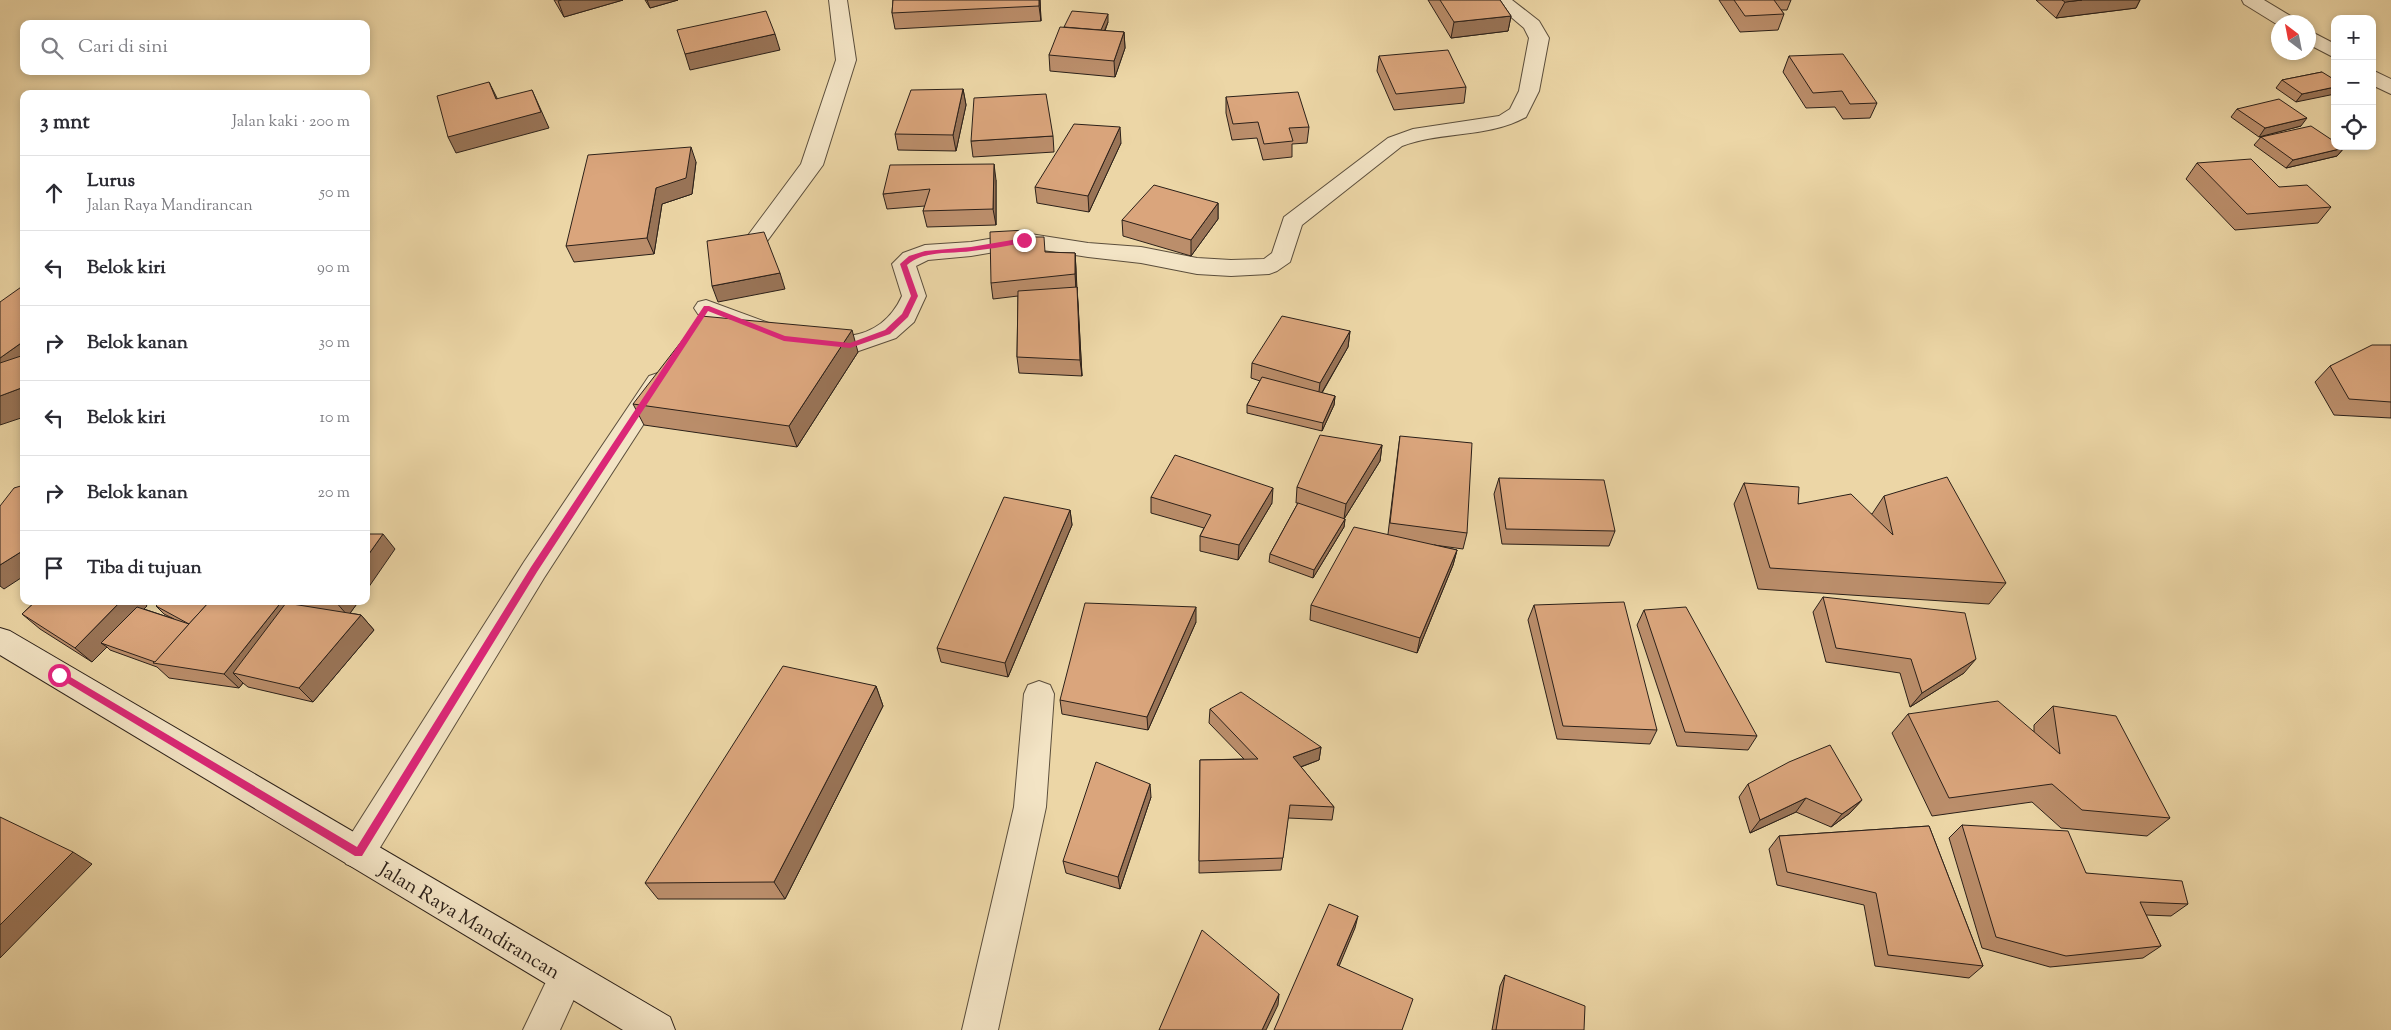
<!DOCTYPE html>
<html lang="id">
<head>
<meta charset="utf-8">
<style>
  body { margin:0; font-family:"Sorts Mill Goudy",serif; background:#f7f7f7; color:#2b2b33 }
  .controls { position:absolute; right:15px; top:15px; display:grid; overflow:hidden; border-radius:10px; box-shadow:0 2px 8px #0003 }
  .controls button { width:45px; height:45px; display:grid; place-items:center; padding:0; border:0; border-bottom:1px solid #e1e1e2; background:#fff; color:#2b2b33; font:25px sans-serif }
  .compass { position:absolute; left:2271px; top:15px; width:45px; height:45px; border-radius:50%; background:#fff; box-shadow:0 2px 8px #0003; rotate:328deg }
  .stop { position:absolute; width:15px; height:15px; margin:-11px; border:4px solid #db2777; border-radius:50%; background:#fff }
  .stop.end { background:#db2777; border-color:#fff; box-shadow:0 1px 5px #0008 }
  .list { margin:0; padding:0; list-style:none }
  h2 { display:flex; justify-content:space-between; align-items:center; height:65px; margin:0; padding:0 20px; font-size:21px }
  h2 small { font-size:16px; font-weight:400; color:#7c7c81 }
  .list li { display:grid; grid-template-columns:32px 1fr auto; gap:15px; align-items:center; box-sizing:border-box; height:75px; padding:0 20px; border-top:1px solid #e1e1e2 }
  .list b { display:block; font-size:19px; white-space:nowrap }
  .list p { margin:0; font-size:16px; white-space:nowrap; color:#7c7c81 }
  .list em { font-size:16px; font-style:normal; color:#7c7c81 }
  .icon { flex:none; width:28px; height:28px; fill:none; stroke:currentColor; stroke-width:2; stroke-linecap:round; stroke-linejoin:round }
  .map { position:relative; flex:none; width:2391px; height:1030px; overflow:hidden }
  .search { position:absolute; background:#fff; box-shadow:0 2px 8px #0003; left:20px; top:20px; width:350px; height:55px; display:flex; align-items:center; gap:12px; box-sizing:border-box; padding:0 18px; border-radius:10px; color:#7c7c81; font-size:19px }
  .panel { position:absolute; background:#fff; box-shadow:0 2px 8px #0003; left:20px; top:90px; width:350px; height:515px; border-radius:10px }
  .map>svg:first-child { display:block }
  .lines { fill:none; stroke-linecap:round; stroke-linejoin:round }
  .street-casing { stroke:#5b4e3c; stroke-width:2 }
  .secondary-casing { stroke:#2b2019; stroke-width:2 }
  .street { fill:#f3e4c5; fill-rule:evenodd }
  .secondary { fill:#f3e4c5; fill-rule:evenodd }
  .wall { fill:#bb8e6b; stroke:#2b2019 }
  .shaded-wall { fill:#997457; stroke:#2b2019 }
  .building { fill:#daa57c; stroke:#2b2019 }
  .route { fill:#db2777 }
  .labels { text-anchor:middle; stroke-width:5; stroke-linejoin:round; paint-order:stroke }
  .street-label { font-size:20px; fill:#2b2019; stroke:#f3e4c5 }
</style>
</head>
<body>
<div class="map">
<svg width="2391" height="1030" viewBox="0 0 2391 1030">
  <rect width="100%" height="100%" fill="#ecd6a6"/>
  <filter id="stains"><feTurbulence type="fractalNoise" baseFrequency=".004" numOctaves="4"/><feColorMatrix values="0 0 0 0 .2 0 0 0 0 .09 0 0 0 0 .02 0 0 0 .5 -.17"/></filter>
  <radialGradient id="worn" r=".72"><stop offset=".6" stop-color="#630" stop-opacity="0"/><stop offset="1" stop-color="#630" stop-opacity=".3"/></radialGradient>
  <g class="lines">
    <g class="street-casing">
      <g id="street">
        <path d="M829,0H847L856,60L823,165L748,267L740,270L732,267L728,262L732,257L801,164L836,60Z"/>
        <path d="M1491,0H1512L1539,21L1549,38L1539,91L1526,117C1488,138 1442,131 1402,146L1302,225L1290,262L1277,271L1269,274L1231,276L1197,274L1141,263L1088,257L1024,247L971,256L928,260L916,266L926,296L914,322L896,338L850,354L810,348L807,342L810,336C824,332 836,338 849,336C874,333 892,318 902,296L892,264L903,253L925,245L971,242L1024,233L1088,243L1141,247L1197,258L1231,260L1264,259L1272,253L1284,217L1388,138L1413,129L1499,116L1510,109L1519,91L1529,38L1524,28Z"/>
        <path d="M2242,0H2264L2294,18L2297,22H2278V25L2244,4Z"/>
        <path d="M2308,30L2335,44V58L2308,44Z"/>
        <path d="M2372,70L2391,79V94L2372,85Z"/>
        <path d="M706,300L777,326L780,332L777,338L768,340L698,314L694,308L698,302Z"/>
        <path d="M658,373L667,376L671,382L667,388L544,578L370,864L358,869L346,864L341,853L346,842L524,562L649,376Z"/>
        <path d="M1039,681L1050,685L1054,694L1046,807L998,1030H962L1014,807L1024,694L1028,685Z"/>
        <path d="M566,959L578,965L584,977L560,1030H523L554,965Z"/>
      </g>
    </g>
    <g class="secondary-casing">
      <path id="secondary" d="M0,628L10,631L670,1017L675,1030H623L0,655Z"/>
    </g>
    <use href="#street" class="street"/>
    <use href="#secondary" class="secondary"/>
  </g>
  <g class="wall">
    <path d="M554,0H623L564,17Z"/>
    <path d="M645,0H678L650,8Z"/>
    <path d="M893,0H1040L1041,21L895,29L892,13Z"/>
    <path d="M1428,0H1500L1511,16L1508,31L1451,38Z"/>
    <path d="M1719,0H1791L1787,10H1781L1784,14L1778,30L1740,32Z"/>
    <path d="M2036,0H2140L2136,8L2056,18Z"/>
    <path d="M1108,22L1105,31L1124,32L1125,48L1115,77L1050,71L1049,55L1064,27Z"/>
    <path d="M1379,56L1466,87L1464,103L1394,110L1377,71Z"/>
    <path d="M1789,56L1877,103L1870,118L1843,119L1835,107L1806,108L1783,72Z"/>
    <path d="M2322,72L2296,102L2276,88L2282,80Z"/>
    <path d="M963,89L966,105L956,151L898,150L895,134Z"/>
    <path d="M1226,97L1309,127L1307,143L1292,144V157L1263,160L1257,138L1232,140L1226,113Z"/>
    <path d="M2237,109L2301,126L2259,137L2231,117Z"/>
    <path d="M1053,136L1054,152L973,157L971,141Z"/>
    <path d="M2261,137L2344,148L2337,156L2286,168L2254,145Z"/>
    <path d="M1121,143L1089,212L1037,203L1035,187Z"/>
    <path d="M696,162L692,194L662,204L654,254L574,262L566,246Z"/>
    <path d="M2197,163L2279,187L2331,207L2318,223L2235,230L2186,179Z"/>
    <path d="M996,180V225L927,227L923,211L925,206L887,209L883,194Z"/>
    <path d="M1218,203V219L1191,256L1123,236L1122,220Z"/>
    <path d="M1027,237L1045,252L1075,253L1082,376L1019,373L1017,357L1018,296L993,299L991,283Z"/>
    <path d="M1350,331L1348,347L1322,393L1335,396L1334,405L1322,431L1247,413V405L1260,381L1251,378L1252,363Z"/>
    <path d="M2391,345V418L2334,415L2315,382L2330,366Z"/>
    <path d="M858,352L797,447L644,425L633,404Z"/>
    <path d="M1400,436L1467,533L1463,549L1434,545L1457,550L1453,565L1417,653L1310,620L1311,605L1388,534L1398,451Z"/>
    <path d="M1382,445L1380,461L1344,519H1345L1344,527L1313,578L1269,562L1270,554L1298,503H1296L1297,487Z"/>
    <path d="M1499,478L1615,531L1609,546L1502,544L1494,494Z"/>
    <path d="M1744,483L1798,504L1872,514L1884,496L2006,583L1989,604L1758,589L1734,504Z"/>
    <path d="M1151,497L1272,503L1238,560L1200,551V536L1204,528L1151,513Z"/>
    <path d="M1070,510L1072,525L1008,677L941,662L937,648Z"/>
    <path d="M1823,597L1964,673L1910,707L1900,673L1826,662L1813,612Z"/>
    <path d="M36,601H143L147,606L144,609L174,619L164,614L156,606L160,602L156,601H359L350,613L361,615L374,630L313,702L248,687L243,683L239,688L169,678L157,667L110,650L107,647L92,662L40,629L22,614Z"/>
    <path d="M1534,605L1657,730L1650,744L1557,739L1528,620Z"/>
    <path d="M1644,610L1757,736L1748,750L1677,746L1637,625Z"/>
    <path d="M1196,622L1148,730L1062,714L1060,700Z"/>
    <path d="M876,686L883,706L785,899H658L645,883Z"/>
    <path d="M2053,706L2170,818L2147,836L2061,828L2032,802L1932,816L1892,733L1908,714L2034,732V725Z"/>
    <path d="M1210,709L1321,747L1319,760L1301,767L1334,807L1332,820L1288,818L1281,870L1199,873L1200,760L1244,759L1209,723Z"/>
    <path d="M1748,784L1862,800L1850,813L1831,827L1796,812L1750,833L1739,797Z"/>
    <path d="M1151,797L1120,889L1066,873L1063,861Z"/>
    <path d="M1962,825L2086,873L2188,904L2171,916L2146,915L2161,946L2143,958L2050,967L1982,948L1949,838Z"/>
    <path d="M1929,826L1983,966L1969,978L1875,966L1864,905L1777,885L1769,849L1779,836Z"/>
    <path d="M1505,975L1584,1030H1492L1500,986Z"/>
  </g>
  <g class="shaded-wall">
    <path d="M562,0H623L564,17L558,1Z"/>
    <path d="M647,0H678L650,8Z"/>
    <path d="M1039,0H1040L1041,21L1039,6Z"/>
    <path d="M2082,0H2140L2136,8L2056,18L2065,2Z"/>
    <path d="M1108,14V22L1101,39L1100,31Z"/>
    <path d="M1511,16L1508,31L1451,38L1454,22Z"/>
    <path d="M1124,32L1125,48L1115,77L1114,61Z"/>
    <path d="M775,34L780,50L690,70L685,54Z"/>
    <path d="M489,82L497,98L503,115L496,99Z"/>
    <path d="M2335,87V94L2296,102L2302,94Z"/>
    <path d="M963,89L966,105L956,151L953,135Z"/>
    <path d="M532,90L549,128L456,153L448,137Z"/>
    <path d="M2307,118L2301,126L2259,137L2265,128Z"/>
    <path d="M1120,127L1121,143L1089,212L1088,196Z"/>
    <path d="M691,147L696,162L692,194L662,204L654,254L647,238L656,188Z"/>
    <path d="M2344,148L2337,156L2286,168L2293,160Z"/>
    <path d="M994,164L996,180V225L993,209Z"/>
    <path d="M1218,203V219L1191,256V240Z"/>
    <path d="M1075,253L1076,269V290L1075,274Z"/>
    <path d="M780,273L785,289L718,302L712,286Z"/>
    <path d="M1077,287L1078,303L1082,376L1080,360Z"/>
    <path d="M852,330L858,352L797,447L789,426Z"/>
    <path d="M1350,331L1348,347L1318,399L1320,383Z"/>
    <path d="M24,341V379H0V358Z"/>
    <path d="M24,387V417L0,425V396Z"/>
    <path d="M1335,396L1334,405L1322,431L1323,423Z"/>
    <path d="M1382,445L1380,461L1344,519L1346,504Z"/>
    <path d="M1273,488L1272,503L1238,560L1239,545Z"/>
    <path d="M1070,510L1072,525L1008,677L1005,663Z"/>
    <path d="M1345,519L1344,527L1313,578L1314,570Z"/>
    <path d="M383,534L395,549L366,591V558Z"/>
    <path d="M24,550V576L4,589L0,586V565Z"/>
    <path d="M1457,550L1453,565L1417,653L1420,638Z"/>
    <path d="M121,601H143L147,606L109,645L101,643L107,647L92,662L75,648Z"/>
    <path d="M282,601H287L298,613L233,673L243,683L239,688L224,674Z"/>
    <path d="M335,601H359L348,616Z"/>
    <path d="M1196,607V622L1148,730L1147,717Z"/>
    <path d="M361,615L374,630L313,702L299,688Z"/>
    <path d="M1976,659L1964,673L1910,707L1922,693Z"/>
    <path d="M876,686L883,706L785,899L774,882Z"/>
    <path d="M1321,747L1319,760L1292,770L1293,757Z"/>
    <path d="M1150,784L1151,797L1120,889L1118,877Z"/>
    <path d="M1806,798L1796,812L1750,833L1760,820Z"/>
    <path d="M1862,800L1850,813L1831,827L1842,814Z"/>
    <path d="M73,852L92,864L0,958V925Z"/>
    <path d="M1358,916L1355,928L1335,976L1337,965Z"/>
    <path d="M1279,994L1278,1005L1266,1030H1262Z"/>
  </g>
  <g class="building">
    <path d="M893,0H1039V6L892,13Z"/>
    <path d="M1440,0H1500L1511,16L1454,22Z"/>
    <path d="M1734,0H1774L1784,14L1745,16Z"/>
    <path d="M2062,0H2082L2065,2Z"/>
    <path d="M766,11L775,34L685,54L677,30Z"/>
    <path d="M1072,11L1108,14L1101,30L1064,27Z"/>
    <path d="M1060,27L1124,32L1114,61L1049,55Z"/>
    <path d="M1448,50L1466,87L1396,94L1379,56Z"/>
    <path d="M1843,54L1877,103L1850,104L1842,91L1813,93L1789,56Z"/>
    <path d="M2322,72L2335,80V87L2302,94L2282,80Z"/>
    <path d="M489,82L496,99L532,90L541,112L448,137L437,96Z"/>
    <path d="M963,89L953,135L895,134L911,90Z"/>
    <path d="M1298,92L1309,127L1289,128L1293,141L1264,144L1258,122L1233,124L1226,97Z"/>
    <path d="M1046,94L1053,136L971,141L974,98Z"/>
    <path d="M2279,99L2307,118L2265,128L2237,109Z"/>
    <path d="M1074,124L1120,127L1088,196L1035,187Z"/>
    <path d="M2311,126L2335,142V146H2341L2344,148L2293,160L2261,137Z"/>
    <path d="M691,147L686,178L656,188L647,238L566,246L588,155Z"/>
    <path d="M2251,159L2279,187L2307,185L2331,207L2247,214L2197,163Z"/>
    <path d="M994,164L993,209L923,211L930,189L883,194L890,165Z"/>
    <path d="M1154,185L1218,203L1191,240L1122,220Z"/>
    <path d="M1026,230L1025,237H1044L1045,252L1075,253V274L991,283L990,232Z"/>
    <path d="M764,232L780,273L712,286L707,241Z"/>
    <path d="M24,285V341L0,358V302Z"/>
    <path d="M1077,287L1080,360L1017,357L1018,291Z"/>
    <path d="M701,316L852,330L789,426L633,404Z"/>
    <path d="M1282,316L1350,331L1320,383L1252,363Z"/>
    <path d="M2372,345H2391V402L2349,399L2330,366Z"/>
    <path d="M24,355V387L0,396V363Z"/>
    <path d="M1262,377L1335,396L1323,423L1247,405Z"/>
    <path d="M1320,435L1382,445L1346,504L1297,487Z"/>
    <path d="M1400,436L1472,443L1467,533L1390,523Z"/>
    <path d="M1175,455L1273,488L1239,545L1200,536L1211,515L1151,497Z"/>
    <path d="M1947,477L2006,583L1770,568L1744,483L1799,487L1798,504L1851,494L1893,535L1884,496Z"/>
    <path d="M1499,478L1604,480L1615,531L1506,529Z"/>
    <path d="M24,485V550L0,565V506L14,488Z"/>
    <path d="M1004,497L1070,510L1005,663L937,648Z"/>
    <path d="M1298,503L1345,519L1314,570L1270,554Z"/>
    <path d="M1354,527L1457,550L1420,638L1311,605Z"/>
    <path d="M366,534H383L366,558Z"/>
    <path d="M1823,597L1965,613L1976,659L1922,693L1911,659L1836,648Z"/>
    <path d="M36,601H121L75,648L22,614Z"/>
    <path d="M161,601H210L189,624L156,606Z"/>
    <path d="M210,601H282L224,674L153,663Z"/>
    <path d="M1624,602L1657,730L1563,726L1534,605Z"/>
    <path d="M286,603L361,615L299,688L233,673Z"/>
    <path d="M1085,603L1196,607L1147,717L1060,700Z"/>
    <path d="M137,607L189,624L155,662L101,643Z"/>
    <path d="M1686,607L1757,736L1685,732L1644,610Z"/>
    <path d="M783,666L876,686L774,882L645,883Z"/>
    <path d="M1241,692L1321,747L1293,757L1334,807L1290,805L1283,858L1199,861L1200,760L1258,759L1210,709Z"/>
    <path d="M1998,701L2060,754L2053,706L2116,716L2170,818L2082,810L2052,784L1949,798L1908,714Z"/>
    <path d="M1830,745L1862,800L1842,814L1806,798L1760,820L1748,784L1789,762Z"/>
    <path d="M1096,762L1150,784L1118,877L1063,861Z"/>
    <path d="M0,817L73,852L0,925Z"/>
    <path d="M1962,825L2068,831L2086,873L2182,881L2188,904L2140,902L2161,946L2066,956L1996,937Z"/>
    <path d="M1929,826L1983,966L1888,955L1876,893L1787,872L1779,836Z"/>
    <path d="M1329,904L1358,916L1337,965L1413,999L1402,1030H1274Z"/>
    <path d="M1202,930L1279,994L1262,1030H1159Z"/>
    <path d="M1505,975L1585,1006L1584,1030H1496Z"/>
  </g>
  <path class="route" d="M1024,238L1026,242C1008,246 990,249 972,251C951,254 924,250 907,265L918,296L908,317L890,334L850,348L784,341L708,311L537,572L362,856H355L54,675L55,672H62L357,847L531,567L704,306H709L785,336L850,343L885,330L902,314L911,296L900,264L909,256L925,251L971,247Z"/>
  <g class="labels">
    <g class="street-label">
      <text transform="translate(470 920) rotate(31)" y="7">Jalan Raya Mandirancan</text>
    </g>
  </g>
  <rect width="100%" height="100%" filter="url(#stains)"/>
  <rect width="100%" height="100%" fill="url(#worn)"/>
</svg>
<div class="controls">
<button>+</button>
<button>−</button>
<button><svg class="icon" aria-label="locate" viewBox="0 0 24 24"><circle cx="12" cy="12" r="6"/><path d="M12 2v4M12 18v4M2 12h4M18 12h4"/></svg></button>
</div>
<svg class="compass" viewBox="-18 -18 36 36"><path d="M0-13l5 13h-10z" fill="#e53935"/><path d="M0 13l5-13h-10z" fill="#7c7c81"/></svg>
<div class="stop" style="left:59px;top:675px"></div>
<div class="stop end" style="left:1024px;top:240px"></div>
<div class="search"><svg class="icon" aria-label="search" viewBox="0 0 24 24"><circle cx="10" cy="10" r="6"/><path d="M15 15l6 6"/></svg>Cari di sini</div>
<section class="panel">
<h2>3 mnt<small>Jalan kaki · 200 m</small></h2>
<ul class="list">
<li><svg class="icon" aria-label="ahead" viewBox="0 0 24 24"><path d="M12 20V5M6 11l6-6 6 6"/></svg><div><b>Lurus</b><p>Jalan Raya Mandirancan</p></div><em>50 m</em></li>
<li><svg class="icon" aria-label="left" viewBox="0 0 24 24"><path d="M17 20v-9H6M10 6l-5 5 5 5"/></svg><div><b>Belok kiri</b></div><em>90 m</em></li>
<li><svg class="icon" aria-label="right" viewBox="0 0 24 24"><path d="M7 20v-9h11M14 6l5 5-5 5"/></svg><div><b>Belok kanan</b></div><em>30 m</em></li>
<li><svg class="icon" aria-label="left" viewBox="0 0 24 24"><path d="M17 20v-9H6M10 6l-5 5 5 5"/></svg><div><b>Belok kiri</b></div><em>10 m</em></li>
<li><svg class="icon" aria-label="right" viewBox="0 0 24 24"><path d="M7 20v-9h11M14 6l5 5-5 5"/></svg><div><b>Belok kanan</b></div><em>20 m</em></li>
<li><svg class="icon" aria-label="arrive" viewBox="0 0 24 24"><path d="M6 21V4h12l-3 4 3 4H6"/></svg><div><b>Tiba di tujuan</b></div></li>
</ul>
</section>
</div>
</body>
</html>
